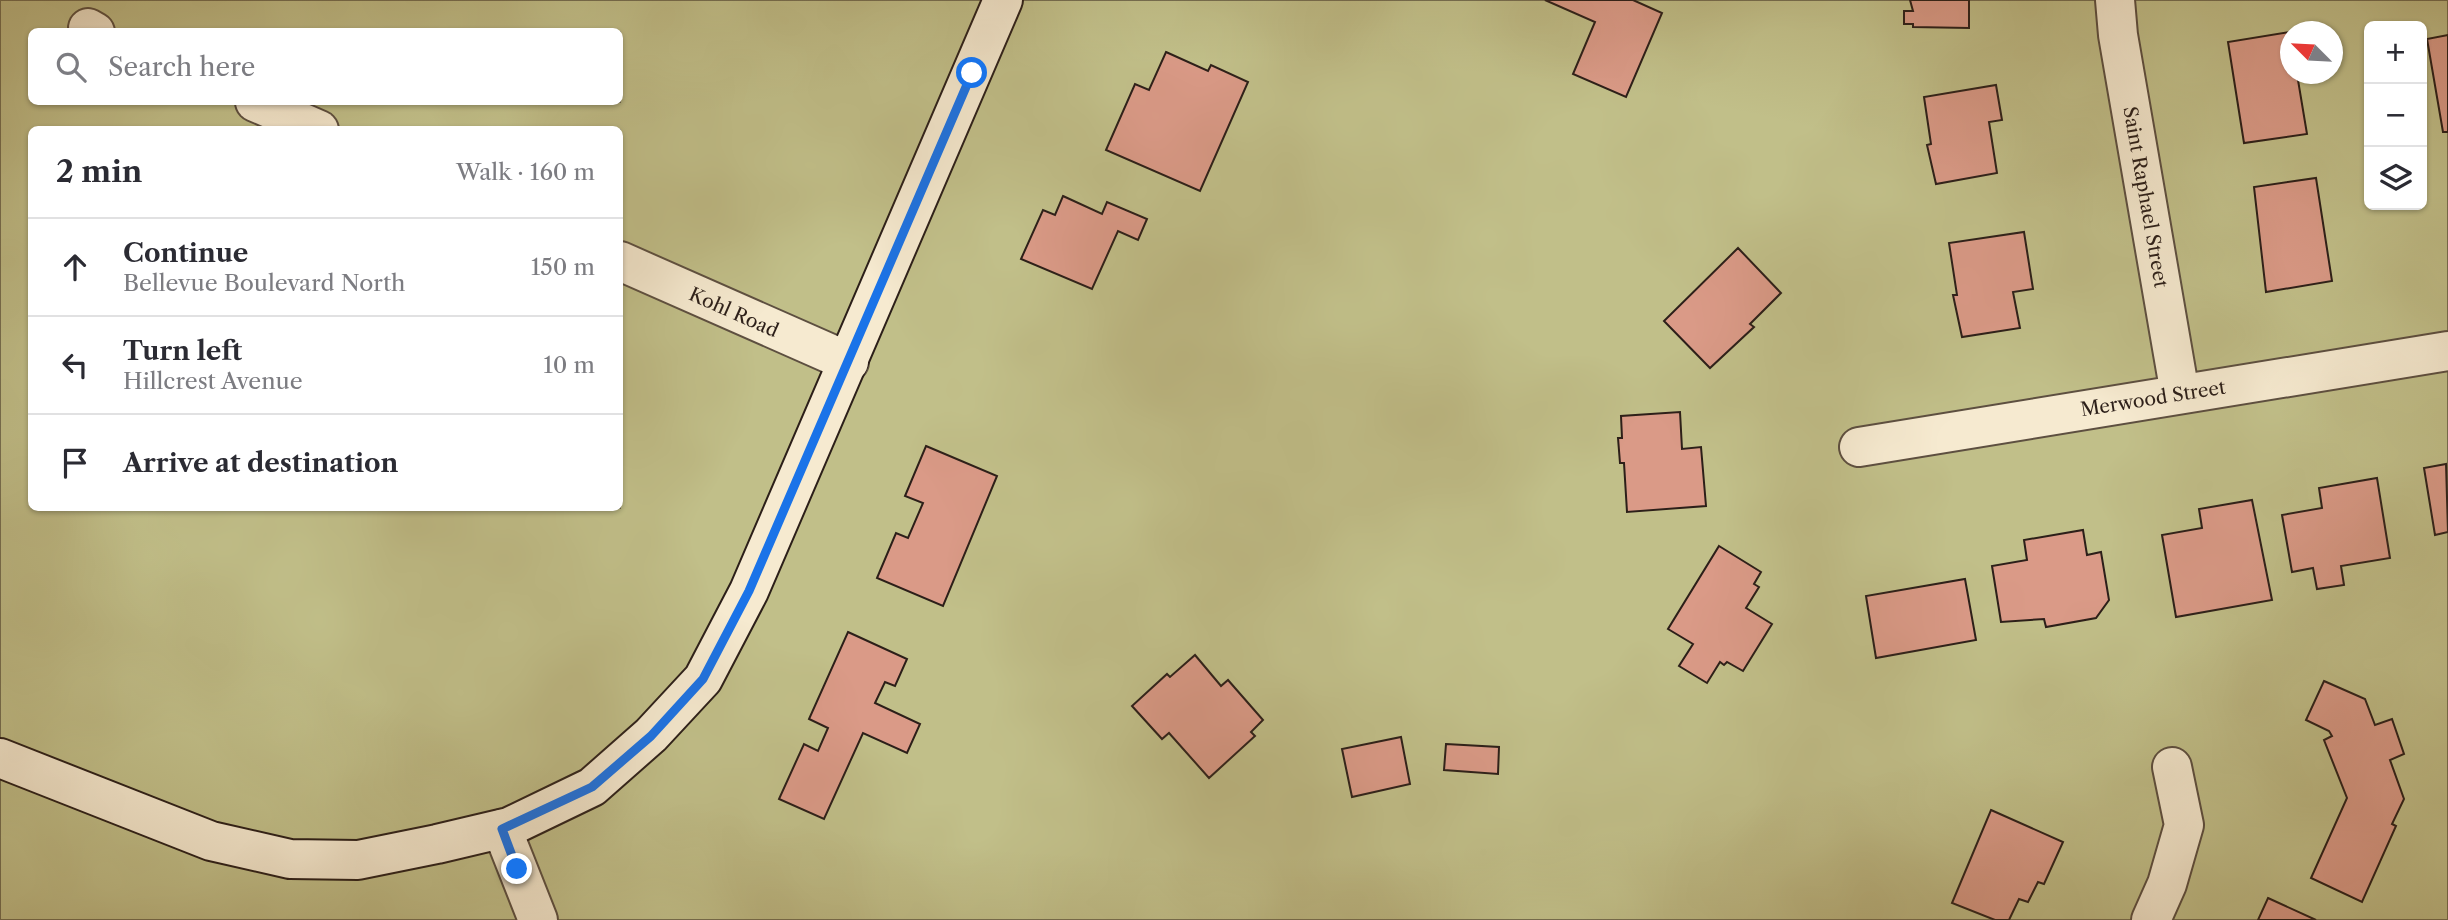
<!DOCTYPE html>
<html lang="en">
<head>
<meta charset="utf-8">
<style>
  body { margin:0; font-family:"Libre Caslon Text",serif; background:#f7f7f7; color:#2b2b33 }
  .controls { position:absolute; right:21px; top:21px; display:grid; overflow:hidden; border-radius:10px; box-shadow:0 2px 5px #0004 }
  .controls button { width:63px; height:63px; display:grid; place-items:center; padding:0; border:0; border-bottom:2px solid #e1e1e2; background:#fff; color:#2b2b33; font:35px sans-serif }
  .compass { position:absolute; left:2280px; top:21px; width:63px; height:63px; border-radius:50%; background:#fff; box-shadow:0 2px 5px #0004; rotate:294deg }
  .stop { position:absolute; width:21px; height:21px; margin:-16px; border:5px solid #1a73e8; border-radius:50%; background:#fff }
  .stop.end { background:#1a73e8; border-color:#fff; box-shadow:0 2px 7px #0008 }
  .list { margin:0; padding:0; list-style:none }
  h2 { display:flex; justify-content:space-between; align-items:center; height:91px; margin:0; padding:0 28px; font-size:30px }
  h2 small { font-size:23px; font-weight:400; color:#7c7c81 }
  .list li { display:grid; grid-template-columns:46px 1fr auto; gap:21px; align-items:center; box-sizing:border-box; height:98px; padding:0 28px; border-top:2px solid #e1e1e2 }
  .list b { display:block; font-size:26px; white-space:nowrap }
  .list p { margin:0; font-size:23px; white-space:nowrap; color:#7c7c81 }
  .list em { font-size:23px; font-style:normal; color:#7c7c81 }
  .icon { flex:none; width:38px; height:38px; fill:none; stroke:currentColor; stroke-width:2; stroke-linecap:round; stroke-linejoin:round }
  .map { position:relative; flex:none; width:2448px; height:920px; overflow:hidden }
  .search { position:absolute; background:#fff; box-shadow:0 2px 5px #0004; left:28px; top:28px; width:595px; height:77px; display:flex; align-items:center; gap:18px; box-sizing:border-box; padding:0 24px; border-radius:10px; color:#7c7c81; font-size:26px }
  .panel { position:absolute; background:#fff; box-shadow:0 2px 5px #0004; left:28px; top:126px; width:595px; height:385px; border-radius:10px }
  .map>svg:first-child { display:block }
  .green { fill:#c1bf89; stroke:#766f51; stroke-width:2; fill-rule:evenodd }
  .building { fill:#da9a87; stroke:#2c1f19; stroke-width:2 }
  .lines { fill:none; stroke-linecap:round; stroke-linejoin:round }
  .street-casing { stroke:#5d4f40; stroke-width:42 }
  .secondary-casing { stroke:#2c1f19; stroke-width:42 }
  .street { stroke:#f6ead0; stroke-width:38 }
  .secondary { stroke:#f6ead0; stroke-width:38 }
  .route { stroke:#1a73e8; stroke-width:9 }
  .labels { text-anchor:middle; stroke-width:5; stroke-linejoin:round; paint-order:stroke }
  .street-label { font-size:19px; fill:#2c1f19; stroke:#f6ead0 }
</style>
</head>
<body>
<div class="map">
<svg width="2448" height="920" viewBox="0 0 2448 920">
  <rect width="100%" height="100%" fill="#f1deb7"/>
  <filter id="stains"><feTurbulence type="fractalNoise" baseFrequency=".00286" numOctaves="4"/><feColorMatrix values="0 0 0 0 .2 0 0 0 0 .09 0 0 0 0 .02 0 0 0 .5 -.17"/></filter>
  <radialGradient id="worn" r=".72"><stop offset=".6" stop-color="#630" stop-opacity="0"/><stop offset="1" stop-color="#630" stop-opacity=".3"/></radialGradient>
  <path class="green" d="M0,0H2448V920H0ZM2369,26H2422V205H2369ZM32,32H620V102H32ZM2290,32H2332V74H2290ZM32,130H620V508H32Z"/>
  <g class="building">
    <path d="M1545,0H1633L1662,13L1626,97L1573,74L1595,22Z"/>
    <path d="M1910,0H1969V28L1913,27V24H1904V11H1913Z"/>
    <path d="M2290,32V74H2297L2307,134L2244,143L2228,42Z"/>
    <path d="M2448,35V132H2443L2427,39Z"/>
    <path d="M1166,52L1208,71L1211,65L1248,82L1200,191L1106,150L1135,84L1149,90Z"/>
    <path d="M1996,85L2002,120L1989,122L1997,173L1936,184L1927,145L1931,144L1924,97Z"/>
    <path d="M2316,178L2332,281L2266,292L2254,187Z"/>
    <path d="M1063,196L1102,214L1107,202L1147,219L1138,240L1118,231L1092,289L1021,259L1043,210L1055,215Z"/>
    <path d="M2024,232L2033,289L2013,292L2020,328L1962,337L1953,295H1957L1949,243Z"/>
    <path d="M1738,248L1781,293L1750,324L1754,327L1710,368L1664,321Z"/>
    <path d="M1680,412L1682,449L1701,447L1706,506L1627,512L1624,463H1620L1618,438H1622L1621,416Z"/>
    <path d="M926,446L997,476L943,606L877,578L896,533L908,538L923,503L905,496Z"/>
    <path d="M2446,464L2448,532L2435,535L2424,468Z"/>
    <path d="M2377,478L2390,558L2341,566L2344,585L2317,589L2313,568L2292,572L2282,515L2322,508L2319,488Z"/>
    <path d="M2252,500L2272,600L2176,617L2162,535L2202,528L2199,509Z"/>
    <path d="M2083,530L2087,555L2101,552L2109,600L2096,618L2046,627L2044,619L2001,622L1992,566L2027,560L2024,540Z"/>
    <path d="M1719,546L1761,572L1754,584L1759,587L1746,608L1772,624L1743,671L1727,662L1724,665L1720,662L1707,683L1679,666L1693,644L1668,629Z"/>
    <path d="M1965,579L1976,640L1876,658L1866,596Z"/>
    <path d="M848,632L907,659L895,686L885,682L875,703L920,724L907,753L863,733L824,819L779,799L804,744L818,751L828,728L809,719Z"/>
    <path d="M1195,655L1221,686L1228,680L1263,720L1251,732L1255,736L1209,778L1169,733L1162,739L1132,706L1167,674L1170,677Z"/>
    <path d="M2324,681L2365,699L2375,725L2392,719L2404,754L2390,760L2404,799L2392,824L2396,826L2362,902L2311,878L2347,798L2324,740L2332,736L2329,731L2306,720Z"/>
    <path d="M1401,737L1410,784L1352,797L1342,749Z"/>
    <path d="M1446,744L1499,747L1498,774L1444,770Z"/>
    <path d="M1991,810L2063,842L2044,884L2038,882L2028,902L2019,899L2009,920H1995L1952,903Z"/>
    <path d="M2268,898L2316,920H2258Z"/>
  </g>
  <g class="lines">
    <g class="street-casing">
      <g id="street">
        <path d="M2115,0L2118,35L2180,394"/>
        <path d="M88,28L95,32"/>
        <path d="M255,102L319,130"/>
        <path d="M620,261L849,362"/>
        <path d="M1859,447L2448,351"/>
        <path d="M502,829L538,920"/>
        <path d="M2151,920L2167,884L2184,825L2172,767"/>
      </g>
    </g>
    <g class="secondary-casing">
      <path id="secondary" d="M0,758L211,841L290,859L358,860L437,844L509,827L592,787L651,735L703,679L749,591L1003,0"/>
    </g>
    <use href="#street" class="street"/>
    <use href="#secondary" class="secondary"/>
  </g>
  <g class="lines">
    <path class="route" d="M517,869L502,829L592,787L651,736L703,679L749,591L972,73"/>
  </g>
  <g class="labels">
    <g class="street-label">
      <text transform="translate(2146 197) rotate(80)" y="7">Saint Raphael Street</text>
      <text transform="translate(734 312) rotate(24)" y="7">Kohl Road</text>
      <text transform="translate(2153 398) rotate(-9)" y="7">Merwood Street</text>
    </g>
  </g>
  <rect width="100%" height="100%" filter="url(#stains)"/>
  <rect width="100%" height="100%" fill="url(#worn)"/>
</svg>
<div class="controls">
<button>+</button>
<button>−</button>
<button><svg class="icon" aria-label="layers" viewBox="0 0 24 24"><path d="M12 4l9 5-9 5-9-5zM3 14l9 5 9-5"/></svg></button>
</div>
<svg class="compass" viewBox="-18 -18 36 36"><path d="M0-13l5 13h-10z" fill="#e53935"/><path d="M0 13l5-13h-10z" fill="#7c7c81"/></svg>
<div class="stop" style="left:972px;top:73px"></div>
<div class="stop end" style="left:517px;top:869px"></div>
<div class="search"><svg class="icon" aria-label="search" viewBox="0 0 24 24"><circle cx="10" cy="10" r="6"/><path d="M15 15l6 6"/></svg>Search here</div>
<section class="panel">
<h2>2 min<small>Walk · 160 m</small></h2>
<ul class="list">
<li><svg class="icon" aria-label="ahead" viewBox="0 0 24 24"><path d="M12 20V5M6 11l6-6 6 6"/></svg><div><b>Continue</b><p>Bellevue Boulevard North</p></div><em>150 m</em></li>
<li><svg class="icon" aria-label="left" viewBox="0 0 24 24"><path d="M17 20v-9H6M10 6l-5 5 5 5"/></svg><div><b>Turn left</b><p>Hillcrest Avenue</p></div><em>10 m</em></li>
<li><svg class="icon" aria-label="arrive" viewBox="0 0 24 24"><path d="M6 21V4h12l-3 4 3 4H6"/></svg><div><b>Arrive at destination</b></div></li>
</ul>
</section>
</div>
</body>
</html>
